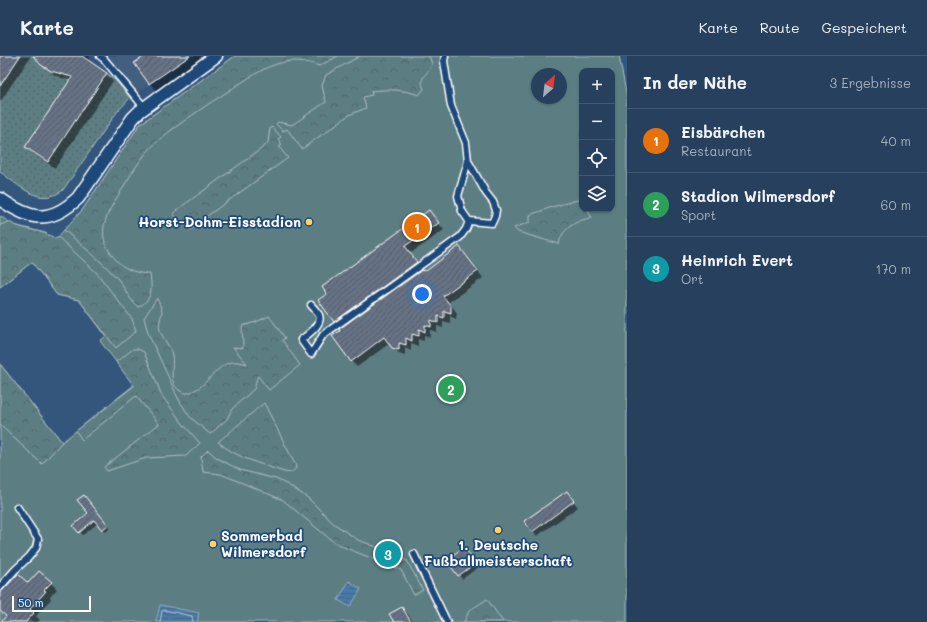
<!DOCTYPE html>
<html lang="de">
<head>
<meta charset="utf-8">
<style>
  body { margin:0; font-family:Mali,sans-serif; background:#2f4764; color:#f1f3f6 }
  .controls { position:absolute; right:12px; top:12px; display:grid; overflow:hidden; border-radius:8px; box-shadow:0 1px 3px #0004 }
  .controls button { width:36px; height:36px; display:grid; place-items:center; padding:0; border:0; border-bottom:1px solid #435973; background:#27405e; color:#f1f3f6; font:20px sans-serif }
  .compass { position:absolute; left:531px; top:12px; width:36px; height:36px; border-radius:50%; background:#27405e; box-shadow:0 1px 3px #0004; rotate:28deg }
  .scale { position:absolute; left:12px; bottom:10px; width:79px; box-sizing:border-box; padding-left:4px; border:2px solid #fff; border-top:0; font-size:11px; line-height:14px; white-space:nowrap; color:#fff; -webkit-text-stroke:3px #1f4a7a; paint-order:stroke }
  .you { position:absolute; left:422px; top:238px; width:14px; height:14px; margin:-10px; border:3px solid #fff; border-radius:50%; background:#1a73e8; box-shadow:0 0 0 6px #1a73e833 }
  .badge { display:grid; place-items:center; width:26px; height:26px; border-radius:50%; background:#bca0f2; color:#fff; font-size:13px; font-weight:700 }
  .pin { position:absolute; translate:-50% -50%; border:2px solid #fff; box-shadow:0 1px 4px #0006 }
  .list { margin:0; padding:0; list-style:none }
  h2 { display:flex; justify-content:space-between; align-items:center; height:52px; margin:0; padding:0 16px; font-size:17px }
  h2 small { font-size:13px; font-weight:400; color:#a4afbc }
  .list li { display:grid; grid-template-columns:26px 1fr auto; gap:12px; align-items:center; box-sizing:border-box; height:64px; padding:0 16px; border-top:1px solid #435973 }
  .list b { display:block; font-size:15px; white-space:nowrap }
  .list p { margin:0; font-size:13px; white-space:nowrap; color:#a4afbc }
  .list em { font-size:13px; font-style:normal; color:#a4afbc }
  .icon { flex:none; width:22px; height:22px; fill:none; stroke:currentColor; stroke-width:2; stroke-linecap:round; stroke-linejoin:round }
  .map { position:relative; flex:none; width:627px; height:566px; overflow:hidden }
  header { display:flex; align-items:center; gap:24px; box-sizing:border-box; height:56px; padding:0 20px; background:#27405e; border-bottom:1px solid #435973 }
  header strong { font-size:19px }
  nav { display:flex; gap:22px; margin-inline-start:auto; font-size:14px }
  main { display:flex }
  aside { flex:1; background:#27405e }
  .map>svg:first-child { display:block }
  .built { fill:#435e7f }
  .green { fill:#5c7e83; stroke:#aebec1; fill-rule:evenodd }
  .forest { fill:url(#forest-crowns); stroke:#aebec1 }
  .garden { fill:url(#garden-dots); stroke:#aebec1 }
  .water { fill:url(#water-rules); stroke:#92afca }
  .shadow { fill:#0007 }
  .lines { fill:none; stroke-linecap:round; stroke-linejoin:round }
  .shore { stroke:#b7cadc; stroke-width:1 }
  .building { fill:url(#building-hatch); stroke:#fff }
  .lane-casing { stroke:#fff; stroke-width:9 }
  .street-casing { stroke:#fff; stroke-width:15 }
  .lane { stroke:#1f4a7a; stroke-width:6 }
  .street { stroke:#1f4a7a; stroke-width:12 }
  .poi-dot { fill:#ffd166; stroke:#1f4a7a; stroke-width:1.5 }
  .labels { text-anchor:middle; stroke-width:3.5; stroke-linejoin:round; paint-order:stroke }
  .poi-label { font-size:14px; font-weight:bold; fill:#fff; stroke:#1f4a7a; text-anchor:end }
</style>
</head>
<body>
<header>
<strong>Karte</strong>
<nav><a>Karte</a><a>Route</a><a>Gespeichert</a></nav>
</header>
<main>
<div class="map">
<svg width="627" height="566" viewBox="0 0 627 566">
  <defs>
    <pattern id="forest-crowns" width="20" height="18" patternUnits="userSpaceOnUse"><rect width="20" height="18" fill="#5c7e83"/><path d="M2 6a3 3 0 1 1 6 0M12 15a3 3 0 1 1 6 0" fill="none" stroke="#546568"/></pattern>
    <pattern id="garden-dots" width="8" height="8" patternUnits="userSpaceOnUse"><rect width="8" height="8" fill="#5c7e83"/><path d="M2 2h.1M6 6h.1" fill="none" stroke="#546568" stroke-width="1.8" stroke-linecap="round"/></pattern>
    <pattern id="water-rules" width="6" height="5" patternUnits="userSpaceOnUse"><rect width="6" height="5" fill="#4a7aa7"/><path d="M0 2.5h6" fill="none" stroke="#4b637a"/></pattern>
    <pattern id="building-hatch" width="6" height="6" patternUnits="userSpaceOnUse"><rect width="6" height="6" fill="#667285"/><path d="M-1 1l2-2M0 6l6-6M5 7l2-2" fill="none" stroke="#585d66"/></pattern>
  </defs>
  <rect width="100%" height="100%" fill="#34567d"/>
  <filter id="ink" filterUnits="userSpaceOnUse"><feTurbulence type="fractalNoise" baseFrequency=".025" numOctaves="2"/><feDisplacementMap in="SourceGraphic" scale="8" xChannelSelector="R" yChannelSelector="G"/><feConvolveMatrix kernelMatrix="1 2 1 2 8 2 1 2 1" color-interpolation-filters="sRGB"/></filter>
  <g filter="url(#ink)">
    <path class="built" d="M100,0H190L134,39Z"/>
    <path class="green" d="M235,0H619L627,42V566H0V308L62,386L134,329L100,285L106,280L79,244L57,239L32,206L0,231V160L14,169L45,177L56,183L83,153L140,68ZM582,15H612V153H582ZM537,18H561V42H537Z"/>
    <g class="forest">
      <path d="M235,0H338L319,10C298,2 284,4 264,13C244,24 226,37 207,49C186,64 164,77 147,96C136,109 127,125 118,140C108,156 97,174 108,193C118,210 130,217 150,218C152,232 153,244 138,251C131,246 124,231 118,223C102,205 82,190 64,174L83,153L140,68Z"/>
      <path d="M360,0H427L430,2L432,8C429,19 418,19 424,33L419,39C401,33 390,33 371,35L372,39L363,41L366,52L349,59L302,93L287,73L283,75L276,68L278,66L292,69L326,46L322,30L326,19Z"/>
      <path d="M272,71L281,81L278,83L282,89L279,91L288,102L200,165L191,174L173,158L177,154L265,90L268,86L270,72Z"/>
      <path d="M581,143L582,153H587L592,162C578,163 561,173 559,188L518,176L514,172L530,166V159L552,151Z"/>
      <path d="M9,166C24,175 42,173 56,183L58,181L97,217L132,263L136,275L116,292L79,244L57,239L32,206L0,231V169Z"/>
      <path d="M157,242C158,246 162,252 162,256C161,262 158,268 160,274C163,284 170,289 172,299C174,311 168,326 179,334C184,338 188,338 193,335C208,329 216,309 232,306C237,305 243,307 247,308L233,291L243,292L242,270L256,266L269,260L285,282L282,284L300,309L269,334L258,320C255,325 256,329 254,333L232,353L227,363L210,378L190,361L179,344L148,277L144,262Z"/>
      <path d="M133,293H138L144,296L162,340L183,368L200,387L186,400L146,402L107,415L104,411L159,368L136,340L82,384L76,375L134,330L116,306Z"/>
      <path d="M0,308L62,386L42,408L0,369Z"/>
      <path d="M264,347L295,408L296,412C292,417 290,417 284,416C261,408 237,402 218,386Z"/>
      <path d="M208,394L217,402L240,414L276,423L288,429L308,442L333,467L358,484L390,496L407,505L423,534L414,539L401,514L346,492L331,484L283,444L221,418L203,416L201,401Z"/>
      <path d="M487,543L503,566H464L469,555Z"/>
    </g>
    <path class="garden" d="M20,0H34C45,13 51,15 67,20L69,26L107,17L114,23L130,42L117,56L63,134C40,152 19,129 0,116V30Z"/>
    <g class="water">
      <path d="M349,525L361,533L350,551L338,544Z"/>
      <path d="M160,549L199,557L197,566H156Z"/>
    </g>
    <g class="shadow">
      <path d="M0,0H31L0,46Z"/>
      <path d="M36,0H89L90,2L88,5L106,18L113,25L55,112L33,97L27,91L71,25L54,19Z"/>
      <path d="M146,0H212L160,37L150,28L136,7Z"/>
      <path d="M429,155L444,174L411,197L423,213L421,214L423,216H426L459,191L465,197L483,222L449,246L457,257L456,263L450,260V267L443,265V272L437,270V276L430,274V281L424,279V285L418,283V290L411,287V295L405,292V299L399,297L390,287L357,311L351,305L342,272L335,265Z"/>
      <path d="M566,436L578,451L537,480L533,475Z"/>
      <path d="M87,443L110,472L106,476L98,467L83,479L80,476L90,457Z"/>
      <path d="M467,496L479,511L462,523L448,504Z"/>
      <path d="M51,527L57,533L50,541L51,543L36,560L40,564L38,566H2L7,561L0,554V539L28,529Z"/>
      <path d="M402,552L408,558L413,566H395Z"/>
    </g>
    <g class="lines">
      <path class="shore" d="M160,566L162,555L164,554L192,560L193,566"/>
    </g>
    <g class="building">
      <path d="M0,0H20L0,30Z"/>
      <path d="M33,0H82L107,17L48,106L25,91L72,21L51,15L41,9Z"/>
      <path d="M145,0H190L149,28L134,7Z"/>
      <path d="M429,154L439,167L405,190L417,206L334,266L318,244L327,238L322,231Z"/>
      <path d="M459,190L478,215L443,240L451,250V257L444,255V262L438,260V267L431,264V271L425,269V276L419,273V280L412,278V285L406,282V289L399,287V294L392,292L384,281L351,306L332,280L340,275L339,273L422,214L423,215L425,214L426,215Z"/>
      <path d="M567,435L574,445L532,476L524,465Z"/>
      <path d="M84,439L108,469L102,474L94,464L79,477L73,470L88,457L77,444Z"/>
      <path d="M464,491L476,507L458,520L446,504Z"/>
      <path d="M39,515L52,526L44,534L46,535L30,553L34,557L26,566H1L6,560L0,555V537L18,518L28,527Z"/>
      <path d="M402,551L411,566H394L389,558Z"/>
    </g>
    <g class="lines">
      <g class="lane-casing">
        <g id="lane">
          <path d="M100,0L104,3L144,51"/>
          <path d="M445,0L444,5L451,50L466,87L468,105L458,140L462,155L469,165L492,167L495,160L496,154L493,146L486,137L468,105"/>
          <path d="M311,249C314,252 317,256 319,259C323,269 307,279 301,284L311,298L323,279L460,181L466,173L469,165"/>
          <path d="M414,498L447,566"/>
          <path d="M0,531L15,514L29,501L36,492L38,483L17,451"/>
        </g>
      </g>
      <g class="street-casing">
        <path id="street" d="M0,143C30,164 49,169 78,142L133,62L140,55L216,0"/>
      </g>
      <use href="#lane" class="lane"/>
      <use href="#street" class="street"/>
    </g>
  </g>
  <g class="poi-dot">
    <circle cx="309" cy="166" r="4"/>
    <circle cx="498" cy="474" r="4"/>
    <circle cx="213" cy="488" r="4"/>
  </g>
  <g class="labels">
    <g class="poi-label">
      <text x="301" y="171">Horst-Dohm-Eisstadion</text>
      <text x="221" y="485" text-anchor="start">Sommerbad<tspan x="221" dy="16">Wilmersdorf</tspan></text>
      <text x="498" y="494" text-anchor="middle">1. Deutsche<tspan x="498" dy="16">Fußballmeisterschaft</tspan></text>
    </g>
  </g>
</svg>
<div class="controls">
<button>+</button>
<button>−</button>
<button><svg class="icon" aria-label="locate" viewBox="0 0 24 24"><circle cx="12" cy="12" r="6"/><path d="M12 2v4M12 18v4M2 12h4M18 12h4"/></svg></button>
<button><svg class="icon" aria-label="layers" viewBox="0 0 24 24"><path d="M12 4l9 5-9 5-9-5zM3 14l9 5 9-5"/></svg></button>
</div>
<svg class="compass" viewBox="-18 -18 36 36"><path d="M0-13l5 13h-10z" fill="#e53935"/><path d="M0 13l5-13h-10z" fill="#a4afbc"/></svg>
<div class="scale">50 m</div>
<div class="you"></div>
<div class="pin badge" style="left:417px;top:171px;background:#e8710a">1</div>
<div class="pin badge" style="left:451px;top:333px;background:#2e9e5b">2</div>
<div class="pin badge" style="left:388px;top:498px;background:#0f9aa8">3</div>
</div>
<aside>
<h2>In der Nähe<small>3 Ergebnisse</small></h2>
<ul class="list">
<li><span class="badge" style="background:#e8710a">1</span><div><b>Eisbärchen</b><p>Restaurant</p></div><em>40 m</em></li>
<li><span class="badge" style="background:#2e9e5b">2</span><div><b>Stadion Wilmersdorf</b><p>Sport</p></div><em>60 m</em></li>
<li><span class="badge" style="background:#0f9aa8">3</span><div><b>Heinrich Evert</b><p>Ort</p></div><em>170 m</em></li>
</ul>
</aside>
</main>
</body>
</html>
